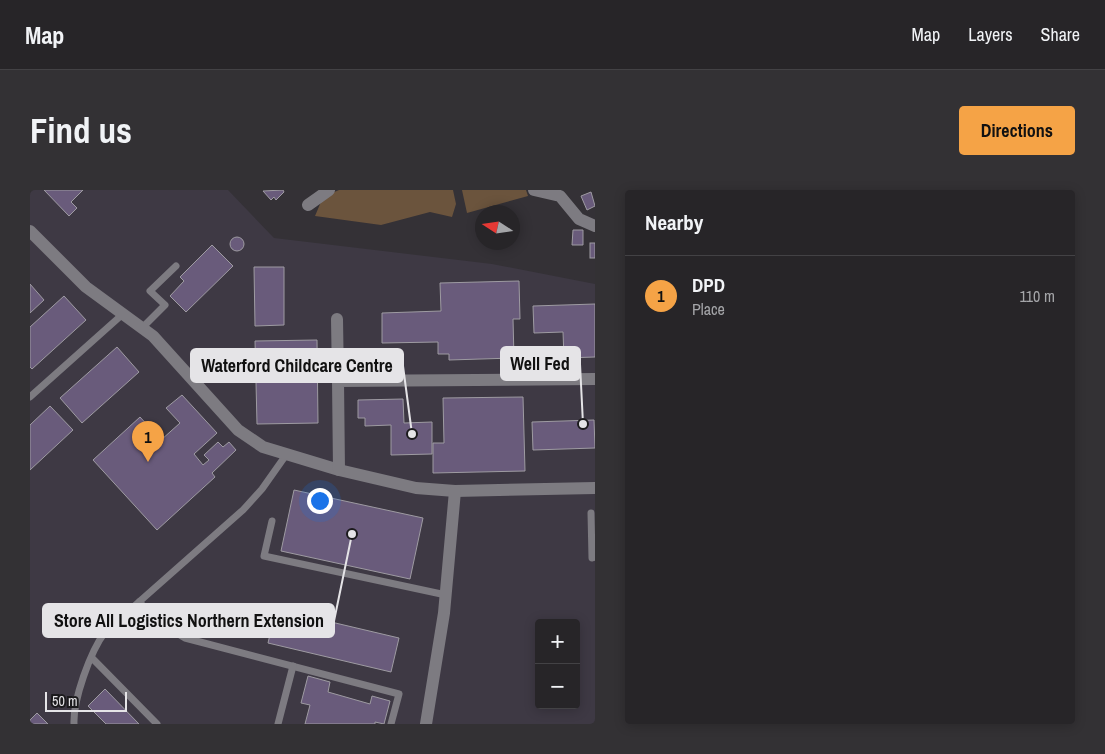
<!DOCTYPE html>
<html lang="en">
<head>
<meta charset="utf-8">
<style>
  body { margin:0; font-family:"Archivo Narrow",sans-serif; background:#333134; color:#f1f3f6 }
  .controls { position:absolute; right:15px; bottom:15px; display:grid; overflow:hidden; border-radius:5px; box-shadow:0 2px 12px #0003 }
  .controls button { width:45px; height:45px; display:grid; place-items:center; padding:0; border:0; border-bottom:1px solid #434245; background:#272528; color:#f1f3f6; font:25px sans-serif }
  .compass { position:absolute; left:445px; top:15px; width:45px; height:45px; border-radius:50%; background:#272528; box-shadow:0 2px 12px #0003; rotate:282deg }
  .scale { position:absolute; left:15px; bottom:12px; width:82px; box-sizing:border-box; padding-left:5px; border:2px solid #e5e4e7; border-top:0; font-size:14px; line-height:18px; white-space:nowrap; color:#e5e4e7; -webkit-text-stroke:4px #1b1a1c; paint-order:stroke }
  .you { position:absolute; left:289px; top:310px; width:18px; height:18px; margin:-12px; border:4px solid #fff; border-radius:50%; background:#1a73e8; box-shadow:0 0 0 8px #1a73e833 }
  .badge { display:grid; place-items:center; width:32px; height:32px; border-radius:50%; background:#f5a346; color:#111; font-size:16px; font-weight:700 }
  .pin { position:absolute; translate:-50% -41px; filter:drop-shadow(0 1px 2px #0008) }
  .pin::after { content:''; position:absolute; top:26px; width:18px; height:15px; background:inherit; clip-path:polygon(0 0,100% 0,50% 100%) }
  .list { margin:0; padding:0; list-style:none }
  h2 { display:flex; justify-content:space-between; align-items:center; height:65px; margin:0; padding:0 20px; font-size:21px }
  h2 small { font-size:16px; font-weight:400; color:#a4a5a8 }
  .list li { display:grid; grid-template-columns:32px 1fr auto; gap:15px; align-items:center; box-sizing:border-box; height:80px; padding:0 20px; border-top:1px solid #434245 }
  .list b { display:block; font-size:19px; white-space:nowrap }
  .list p { margin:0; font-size:16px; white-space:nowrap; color:#a4a5a8 }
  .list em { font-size:16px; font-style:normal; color:#a4a5a8 }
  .map { position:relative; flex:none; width:565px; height:534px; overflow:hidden; border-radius:5px }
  header { display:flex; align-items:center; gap:30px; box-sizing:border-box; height:70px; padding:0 25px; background:#272528; border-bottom:1px solid #434245 }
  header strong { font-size:24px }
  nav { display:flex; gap:28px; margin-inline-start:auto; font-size:18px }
  .intro { display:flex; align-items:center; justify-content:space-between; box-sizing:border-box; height:120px; padding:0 30px }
  h1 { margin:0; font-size:35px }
  .button { padding:12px 22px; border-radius:5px; background:#f5a346; color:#111; font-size:18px; font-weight:700 }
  main { display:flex; gap:30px; padding:0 30px }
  aside { flex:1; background:#272528; border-radius:5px; box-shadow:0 2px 12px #0003 }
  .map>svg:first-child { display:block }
  .built { fill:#3e3944; fill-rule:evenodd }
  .green { fill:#6b543d }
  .building { fill:#695b7b; stroke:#9e9ba2 }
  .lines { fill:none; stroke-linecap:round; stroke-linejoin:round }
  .service { stroke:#7d7b81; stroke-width:7 }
  .minor { stroke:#7d7b81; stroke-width:12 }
  .leader { fill:none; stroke:#e5e4e7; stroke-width:2 }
  .callout-dot { fill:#e5e4e7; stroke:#1b1a1c; stroke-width:2 }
  .callout { fill:#e5e4e7; stroke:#e5e4e7; stroke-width:2 }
  .callout-label { font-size:18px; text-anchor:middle; font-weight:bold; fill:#111 }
</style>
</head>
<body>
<header>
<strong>Map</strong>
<nav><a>Map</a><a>Layers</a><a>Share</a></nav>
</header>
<div class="intro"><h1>Find us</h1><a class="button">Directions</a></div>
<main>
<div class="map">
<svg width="565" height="534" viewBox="0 0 565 534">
  <rect width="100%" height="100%" fill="#343136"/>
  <path class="built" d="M0,0H198L244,48L462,74L565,94V534H0ZM509,433H546V515H509Z"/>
  <g class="green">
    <path d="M309,0H423L426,14L422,27L400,22L351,35L285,26L293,7Z"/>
    <path d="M432,0H496L498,6L437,23Z"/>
  </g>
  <g class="building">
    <path d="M14,0H53L41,12L47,18L39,26Z"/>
    <path d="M253,0L254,2L246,10L244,7L241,10L233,1Z"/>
    <path d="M561,2L565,16L557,20L551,6Z"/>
    <path d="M543,40H553V55H542Z"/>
    <circle cx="207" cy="54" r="7"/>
    <rect x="560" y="53" width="5" height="15"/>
    <path d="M182,55L203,76L156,122L140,106L154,91L150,87Z"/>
    <path d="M224,77H254V135L225,136Z"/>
    <path d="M489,91L490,129H483L484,168L419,170V164H408V152L352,153V123L411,121L410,93Z"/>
    <path d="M0,94L14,110L0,123Z"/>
    <path d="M34,106L56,130L2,179L0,177V137Z"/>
    <path d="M565,114V167L534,168L533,142L504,143L503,116Z"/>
    <path d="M287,150L288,233L227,234L225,151Z"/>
    <path d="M87,157L109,182L52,233L30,208Z"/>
    <path d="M152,205L187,243L164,264L173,275L179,270L174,265L188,252L193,257L199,252L206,260L182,283L185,287L127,340L63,270L110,227L131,250L150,233L136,218Z"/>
    <path d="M493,207L495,281L403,283V253H414L413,208Z"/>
    <path d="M373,209L374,233L402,232V264L361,265V235L335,236V228H328V210Z"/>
    <path d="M20,216L43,240L0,280V235Z"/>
    <path d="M564,230L565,258L503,260L502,232Z"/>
    <path d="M264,300L393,328L380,389L251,361Z"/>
    <path d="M246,419L369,448L361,482L238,453Z"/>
    <path d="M278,486L300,492L298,502L340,514L342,506L360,511L354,534L345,532V534H275L280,515L271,513Z"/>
    <path d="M75,499L109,534H76L58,516Z"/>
    <path d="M7,523L18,534H0V530Z"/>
  </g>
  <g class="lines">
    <g class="service">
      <path d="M113,137L135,115L120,101L146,76"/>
      <path d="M0,207L94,123"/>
      <path d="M561,323L562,368L565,367"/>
      <path d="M242,331L234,366L416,405"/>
      <path d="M109,412L135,436L155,448L369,504L361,534"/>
      <path d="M62,468L127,534"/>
      <path d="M44,534C43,510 60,462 75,442L213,320L232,299L256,265"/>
      <path d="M248,534L263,476"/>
    </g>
    <g class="minor">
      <path d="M504,0L530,6L549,29L565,36"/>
      <path d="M278,15L299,0"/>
      <path d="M0,41L56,97L123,146L208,240L233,257L309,280L386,298L425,301L565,298"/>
      <path d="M307,129L308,191"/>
      <path d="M309,280L308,191L565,189"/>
      <path d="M396,534L414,423L425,301"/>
    </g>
  </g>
  <path class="leader" d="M553 234L550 174M382 244L373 176M322 344L304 431"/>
  <g class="callout-dot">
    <circle cx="553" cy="234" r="5"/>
    <circle cx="382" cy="244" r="5"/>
    <circle cx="322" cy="344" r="5"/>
  </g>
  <g class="callout">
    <rect x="471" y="157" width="79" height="33" rx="5"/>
    <rect x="161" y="159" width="212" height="33" rx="5"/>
    <rect x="13" y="414" width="291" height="33" rx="5"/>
  </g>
  <g class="callout-label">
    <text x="510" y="180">Well Fed</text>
    <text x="267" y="182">Waterford Childcare Centre</text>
    <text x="159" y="437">Store All Logistics Northern Extension</text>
  </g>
</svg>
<div class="controls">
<button>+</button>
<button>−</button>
</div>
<svg class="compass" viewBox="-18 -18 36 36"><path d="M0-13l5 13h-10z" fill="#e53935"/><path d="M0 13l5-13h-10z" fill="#a4a5a8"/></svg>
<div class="scale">50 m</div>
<div class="you"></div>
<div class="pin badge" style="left:118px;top:272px">1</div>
</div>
<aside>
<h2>Nearby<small></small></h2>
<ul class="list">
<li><span class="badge">1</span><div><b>DPD</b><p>Place</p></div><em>110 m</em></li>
</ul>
</aside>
</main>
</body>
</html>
